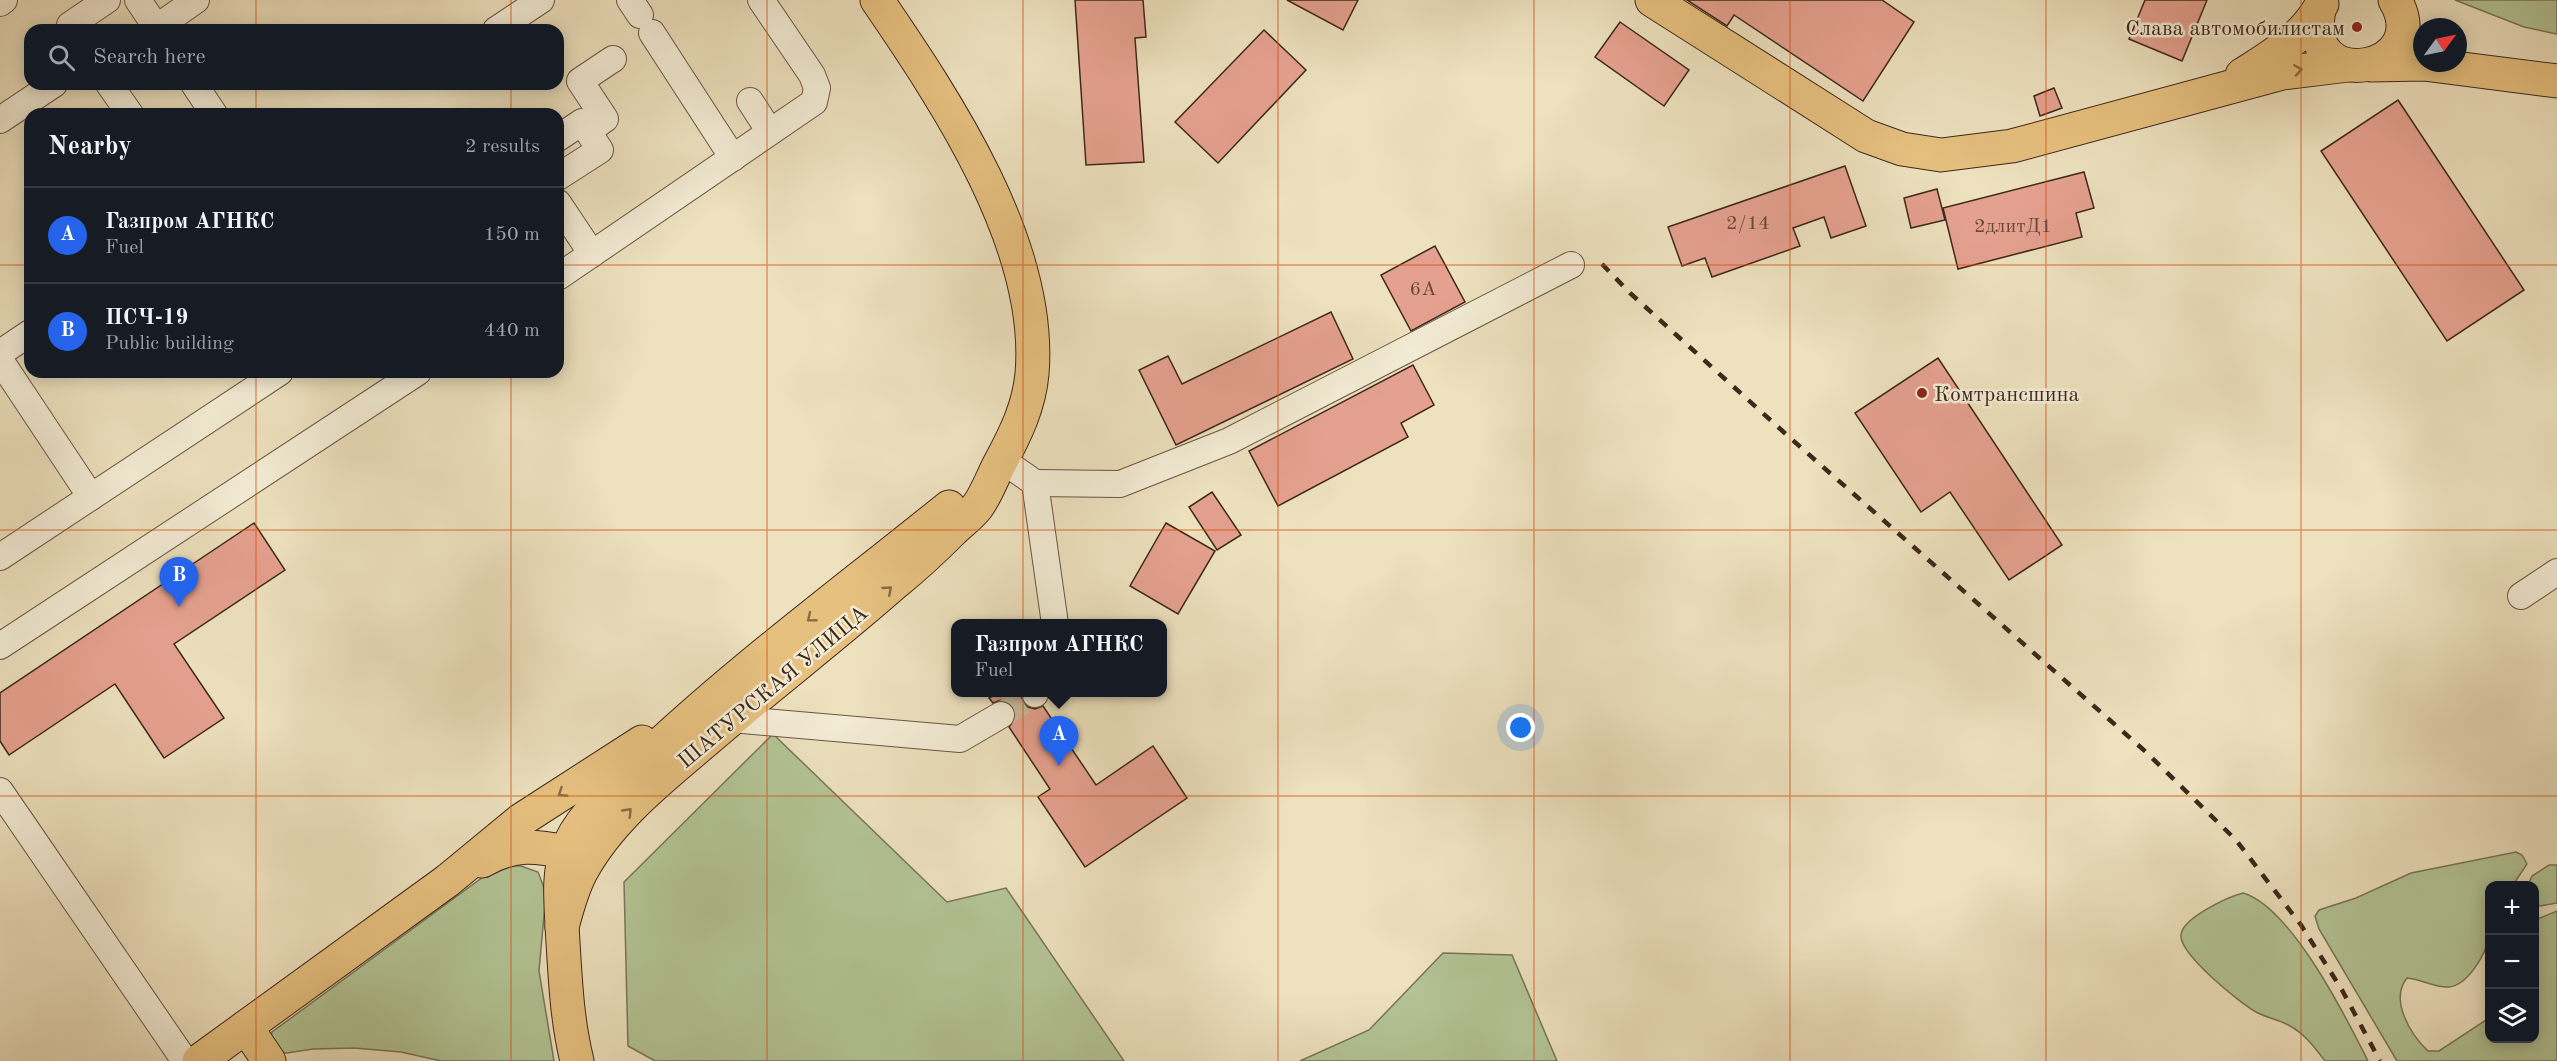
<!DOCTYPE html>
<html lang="en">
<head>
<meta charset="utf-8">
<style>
  body { margin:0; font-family:"Old Standard TT",serif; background:#242831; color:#f1f3f6 }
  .controls { position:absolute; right:18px; bottom:18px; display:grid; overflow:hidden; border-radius:12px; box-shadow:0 3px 15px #0003 }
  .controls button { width:54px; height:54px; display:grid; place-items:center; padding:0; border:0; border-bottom:2px solid #363941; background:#171b24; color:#f1f3f6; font:30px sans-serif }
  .compass { position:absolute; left:2413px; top:18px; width:54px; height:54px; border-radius:50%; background:#171b24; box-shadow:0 3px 15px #0003; rotate:57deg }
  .you { position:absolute; left:1521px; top:728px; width:21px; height:21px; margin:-15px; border:4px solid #fff; border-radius:50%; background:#1a73e8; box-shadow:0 0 0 9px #1a73e833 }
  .badge { display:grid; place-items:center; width:39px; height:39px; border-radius:50%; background:#2563eb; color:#fff; font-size:20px; font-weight:700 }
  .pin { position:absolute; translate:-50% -50px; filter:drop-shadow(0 2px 3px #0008) }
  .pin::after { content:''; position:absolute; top:32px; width:21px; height:18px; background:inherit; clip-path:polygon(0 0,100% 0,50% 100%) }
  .popup { position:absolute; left:951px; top:619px; width:216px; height:78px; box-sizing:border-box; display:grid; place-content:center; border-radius:12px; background:#171b24; filter:drop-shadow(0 2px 4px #0005); font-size:20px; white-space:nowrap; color:#9ea1a6 }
  .popup b { font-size:22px; color:#f1f3f6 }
  .popup::after { content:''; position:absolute; left:50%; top:100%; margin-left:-12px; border:12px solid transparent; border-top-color:#171b24 }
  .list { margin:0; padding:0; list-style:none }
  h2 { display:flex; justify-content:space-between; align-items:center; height:78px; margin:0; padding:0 24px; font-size:26px }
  h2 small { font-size:20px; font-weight:400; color:#9ea1a6 }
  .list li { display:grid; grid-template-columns:39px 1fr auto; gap:18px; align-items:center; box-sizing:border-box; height:96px; padding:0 24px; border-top:2px solid #363941 }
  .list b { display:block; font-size:22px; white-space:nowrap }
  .list p { margin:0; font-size:20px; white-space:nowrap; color:#9ea1a6 }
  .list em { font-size:20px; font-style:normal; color:#9ea1a6 }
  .icon { flex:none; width:33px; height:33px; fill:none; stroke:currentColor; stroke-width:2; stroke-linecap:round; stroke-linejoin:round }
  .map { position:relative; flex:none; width:2557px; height:1061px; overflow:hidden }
  .search { position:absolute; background:#171b24; box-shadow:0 3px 15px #0003; left:24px; top:24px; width:540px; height:66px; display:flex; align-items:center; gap:15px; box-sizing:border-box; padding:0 21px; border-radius:18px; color:#9ea1a6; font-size:22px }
  .panel { position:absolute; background:#171b24; box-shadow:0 3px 15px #0003; left:24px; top:108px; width:540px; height:270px; border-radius:18px }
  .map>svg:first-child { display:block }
  .green { fill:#b3c495; stroke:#787658; stroke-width:1.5 }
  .building { fill:#e5a18f; stroke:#3e281b; stroke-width:1.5 }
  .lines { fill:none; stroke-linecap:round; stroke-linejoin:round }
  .minor-tunnel { stroke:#cabc9d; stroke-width:26; stroke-dasharray:26 13; stroke-linecap:butt }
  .minor-casing { stroke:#6a5644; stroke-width:28 }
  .major-casing { stroke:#3e281b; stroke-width:35 }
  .minor { stroke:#f3ecd5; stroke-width:26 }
  .major { stroke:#e6c07f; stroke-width:33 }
  .rail { stroke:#3e281b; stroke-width:4.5; stroke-dasharray:10 10; stroke-linecap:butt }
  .oneway { stroke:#8a6c48 }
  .grid { fill:none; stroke:#d7540e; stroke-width:1.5; stroke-opacity:0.55 }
  .poi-dot { fill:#8f2418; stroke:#f3ecd5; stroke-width:2 }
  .labels { text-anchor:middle; stroke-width:5; stroke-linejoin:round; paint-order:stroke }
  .number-label { font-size:20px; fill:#684638 }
  .poi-label { font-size:22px; fill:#3e281b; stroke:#f3ecd5; text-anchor:end }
  .street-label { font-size:22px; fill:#3e281b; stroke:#f3ecd5 }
</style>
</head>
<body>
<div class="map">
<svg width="2557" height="1061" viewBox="0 0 2557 1061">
  <rect width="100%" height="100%" fill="#ede1be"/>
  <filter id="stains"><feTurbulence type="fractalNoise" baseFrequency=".00333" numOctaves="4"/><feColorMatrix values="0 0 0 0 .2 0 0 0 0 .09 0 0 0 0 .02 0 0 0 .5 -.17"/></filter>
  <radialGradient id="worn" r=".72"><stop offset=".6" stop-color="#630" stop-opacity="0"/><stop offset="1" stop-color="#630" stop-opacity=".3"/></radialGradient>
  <g class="green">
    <path d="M2455,0H2557V34L2524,27Z"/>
    <path d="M773,734L947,902L1006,888L1124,1061H655L628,1046L624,882Z"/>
    <path d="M2516,852L2522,855L2527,864L2513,885L2490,886C2490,901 2493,923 2489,938C2485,955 2468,985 2449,987C2435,988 2421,979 2407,978C2389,1000 2411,1035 2428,1051H2439L2489,1018L2490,1038H2534L2535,920L2557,911V1061H2397L2319,929L2315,916L2319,910L2356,898L2411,873Z"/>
    <path d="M2549,865H2557V903L2540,906L2535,902L2534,886L2528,885L2532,876Z"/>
    <path d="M498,866H521L538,872L546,893L539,971L554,1061H441L401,1052L354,1048L313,1049L287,1053L277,1052L269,1044L272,1032Z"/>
    <path d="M2243,893C2291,907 2346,1017 2368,1061H2325C2315,1048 2305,1034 2290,1026C2280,1020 2267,1018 2256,1012C2240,1003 2179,954 2181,935C2182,918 2228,897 2243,893Z"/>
    <path d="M1443,953L1512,955L1557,1061H1300L1369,1030Z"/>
  </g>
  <g class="building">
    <path d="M1075,0H1143L1146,37L1135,38L1144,162L1086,165Z"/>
    <path d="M1287,0H1358L1343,30Z"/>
    <path d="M1687,0H1882L1914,22L1863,101L1734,15L1727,26Z"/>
    <path d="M2145,0H2207L2182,61L2129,39Z"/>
    <path d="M1620,22L1689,70L1664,106L1595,57Z"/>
    <path d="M1264,30L1306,70L1218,163L1175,122Z"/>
    <path d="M2054,88L2062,108L2040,116L2034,96Z"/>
    <path d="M2398,100L2524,290L2447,341L2321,151Z"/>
    <path d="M1845,166L1866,226L1831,238L1824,217L1793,228L1800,246L1712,277L1705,258L1682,266L1668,227Z"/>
    <path d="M2084,172L2094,208L2076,213L2082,237L1958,269L1943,208Z"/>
    <path d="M1937,189L1945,220L1911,228L1904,198Z"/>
    <path d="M1435,246L1465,302L1411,331L1381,275Z"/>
    <path d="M1331,312L1353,359L1176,445L1139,370L1168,356L1182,384Z"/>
    <path d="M1938,358L2062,545L2009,580L1950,492L1921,512L1855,413Z"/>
    <path d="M1413,365L1434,405L1401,423L1408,437L1278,506L1249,451Z"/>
    <path d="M1212,492L1241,535L1217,550L1189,507Z"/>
    <path d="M254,523L285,570L174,644L224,718L164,758L115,684L9,755L0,741V693Z"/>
    <path d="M1166,523L1215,551L1178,614L1130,586Z"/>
    <path d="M998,693H1020L1022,702L1028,707L1035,709L1043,706L1096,785L1153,746L1187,798L1085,867L1038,797L1050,789L1009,727L1016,716L1014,707L1001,700L993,703L989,698Z"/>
  </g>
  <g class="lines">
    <path class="minor-tunnel" d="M1001,715L1035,694"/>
    <g class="minor-casing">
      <g id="minor">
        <path d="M138,0L158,30"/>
        <path d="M630,0L640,15"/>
        <path d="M0,3L4,0"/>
        <path d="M156,28L196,0"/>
        <path d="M73,30L70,25L107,0"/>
        <path d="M496,30L541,0"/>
        <path d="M652,33L733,158"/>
        <path d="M109,84L130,114"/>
        <path d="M194,84L214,114"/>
        <path d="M750,101L770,132"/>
        <path d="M0,120L54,84"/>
        <path d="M588,131L605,119L580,81L613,59"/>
        <path d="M558,138L582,122L600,150L558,177"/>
        <path d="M558,203L592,254"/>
        <path d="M558,277L814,102L817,88L812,75L761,0"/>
        <path d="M0,353L30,333"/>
        <path d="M0,360L91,497"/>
        <path d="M1002,460L1035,483L1055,624"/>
        <path d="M1035,483L1120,484L1229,441L1571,265"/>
        <path d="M0,557L280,372"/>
        <path d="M2521,596L2557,572"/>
        <path d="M0,646L418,372"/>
        <path d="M1035,694L1036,692"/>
        <path d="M731,719L960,739L1001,715"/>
        <path d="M0,791L185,1061"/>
      </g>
    </g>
    <g class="major-casing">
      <g id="major">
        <path d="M1652,0L1866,136L1902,149L1941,155L2012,146L2282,73L2348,65"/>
        <path d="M2319,10C2301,98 2437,71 2395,0"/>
        <path d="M2371,65L2424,64L2557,81"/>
        <path d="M2242,75C2272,56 2305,37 2322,4"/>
        <path d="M482,861C522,838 546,849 588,856"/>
        <path d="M562,927C567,908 572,889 581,872C610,818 663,777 709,738C770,685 835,636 896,582C916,566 934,549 952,531C960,523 970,516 977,507C987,494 993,475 1001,461C1016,433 1029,406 1032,374C1043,245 946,101 877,0"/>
        <path d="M246,1027L269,1061"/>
        <path d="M199,1061L447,881L521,820L642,742"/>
        <path d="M577,1061C566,1016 565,972 562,926C561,901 558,877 566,853C577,819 612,790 637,766C734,673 844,592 949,507"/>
      </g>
    </g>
    <use href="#minor" class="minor"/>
    <use href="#major" class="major"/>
    <path class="rail" d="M1602,264L1630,293L1788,436L2146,752L2236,840L2301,925L2342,990L2380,1061"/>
  </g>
  <defs><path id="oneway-chevron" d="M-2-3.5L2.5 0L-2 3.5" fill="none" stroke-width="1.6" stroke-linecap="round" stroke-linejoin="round" transform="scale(1.5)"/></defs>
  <g class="oneway">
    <use href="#oneway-chevron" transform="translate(2298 70) rotate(-9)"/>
    <use href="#oneway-chevron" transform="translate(888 590) rotate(-41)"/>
    <use href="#oneway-chevron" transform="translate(811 618) rotate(141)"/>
    <use href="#oneway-chevron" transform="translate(562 793) rotate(147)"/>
    <use href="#oneway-chevron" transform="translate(628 812) rotate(-46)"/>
  </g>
  <path class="grid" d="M256,0V30M511,0V30M767,0V1061M1023,0V1061M1278,0V1061M1534,0V1061M1790,0V1061M2046,0V1061M2301,0V1061M256,84V114M511,84V114M0,265H30M558,265H2557M256,372V1061M511,372V1061M0,530H2557M0,796H2557"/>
  <g class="poi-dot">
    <circle cx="2357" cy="27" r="6"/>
    <circle cx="1922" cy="393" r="6"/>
  </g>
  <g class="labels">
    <g class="number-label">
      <text x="1748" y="229">2/14</text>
      <text x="2013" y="232">2длитД1</text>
      <text x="1423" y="295">6А</text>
    </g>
    <g class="poi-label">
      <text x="2345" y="35">Слава автомобилистам</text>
      <text x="1934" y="401" text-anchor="start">Комтрансшина</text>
    </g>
    <g class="street-label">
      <text transform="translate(772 686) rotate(-40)" y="8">ШАТУРСКАЯ УЛИЦА</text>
    </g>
  </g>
  <rect width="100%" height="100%" filter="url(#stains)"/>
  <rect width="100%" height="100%" fill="url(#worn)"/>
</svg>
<div class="controls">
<button>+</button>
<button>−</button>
<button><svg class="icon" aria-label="layers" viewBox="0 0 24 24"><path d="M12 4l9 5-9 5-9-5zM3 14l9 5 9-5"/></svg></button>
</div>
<svg class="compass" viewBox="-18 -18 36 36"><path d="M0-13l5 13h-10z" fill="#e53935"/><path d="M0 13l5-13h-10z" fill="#9ea1a6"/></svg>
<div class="you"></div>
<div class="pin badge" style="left:1059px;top:766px">A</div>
<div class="popup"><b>Газпром АГНКС</b>Fuel</div>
<div class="pin badge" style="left:179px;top:607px">B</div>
<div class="search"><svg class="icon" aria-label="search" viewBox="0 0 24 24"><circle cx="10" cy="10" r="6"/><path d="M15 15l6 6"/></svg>Search here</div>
<section class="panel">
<h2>Nearby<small>2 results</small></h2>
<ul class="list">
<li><span class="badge">A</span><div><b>Газпром АГНКС</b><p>Fuel</p></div><em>150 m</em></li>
<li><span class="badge">B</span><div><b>ПСЧ-19</b><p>Public building</p></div><em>440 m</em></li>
</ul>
</section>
</div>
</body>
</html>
